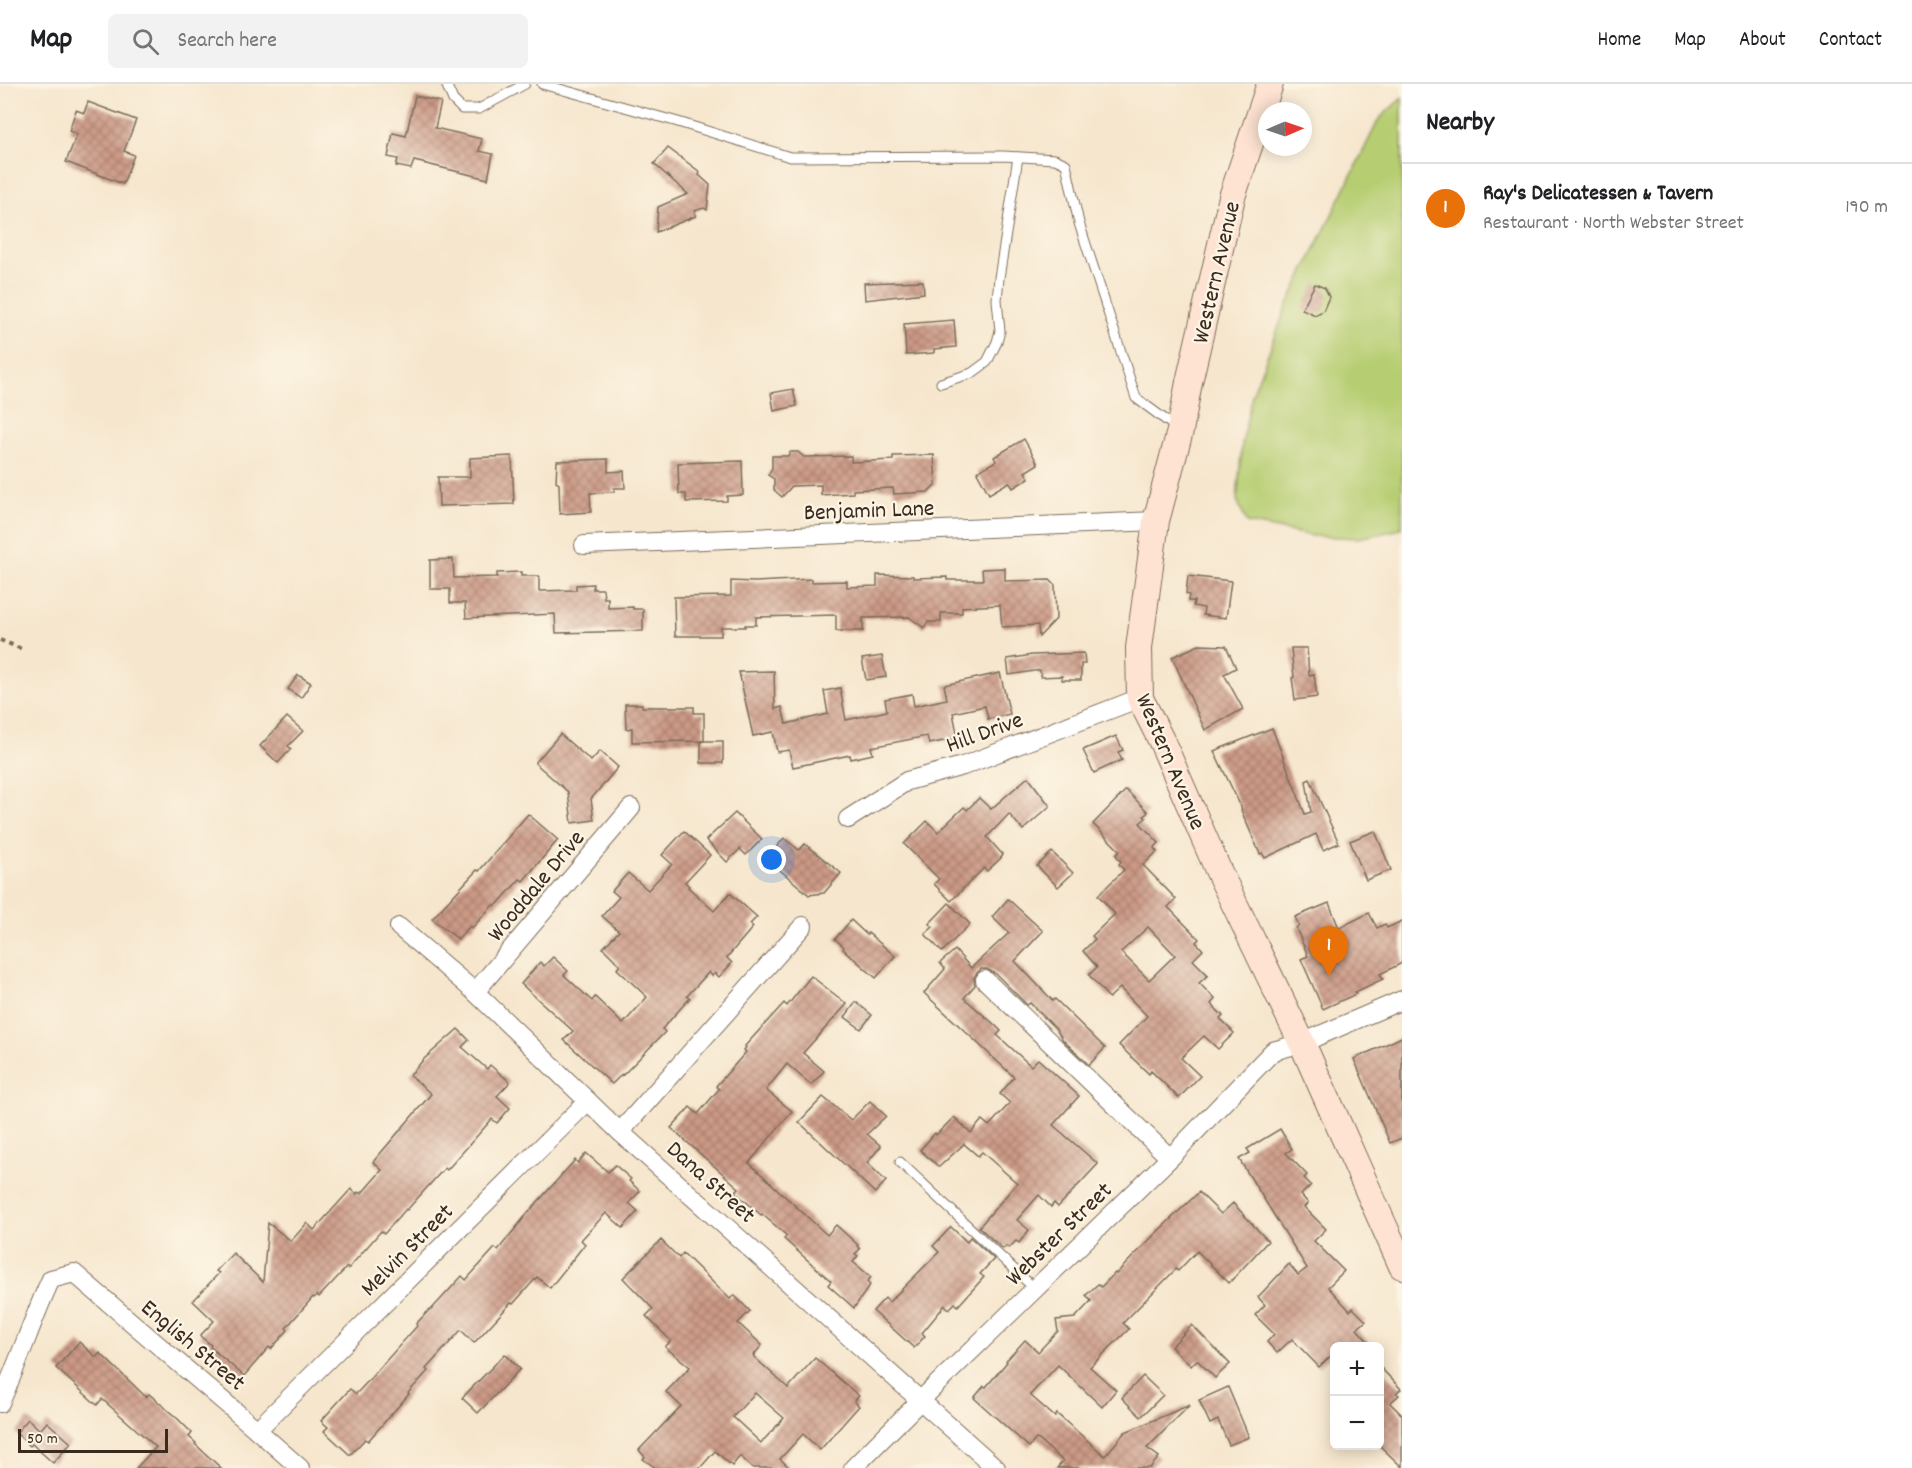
<!DOCTYPE html>
<html lang="en">
<head>
<meta charset="utf-8">
<style>
  body { margin:0; font-family:Dekko,sans-serif; background:#f2f2f2; color:#202124 }
  .controls { position:absolute; right:18px; bottom:18px; display:grid; overflow:hidden; border-radius:9px; box-shadow:0 3px 15px #0003 }
  .controls button { width:54px; height:54px; display:grid; place-items:center; padding:0; border:0; border-bottom:2px solid #e0e0e0; background:#fff; color:#202124; font:30px sans-serif }
  .compass { position:absolute; left:1258px; top:18px; width:54px; height:54px; border-radius:50%; background:#fff; box-shadow:0 3px 15px #0003; rotate:88deg }
  .scale { position:absolute; left:18px; bottom:15px; width:150px; box-sizing:border-box; padding-left:6px; border:3px solid #3b2a1e; border-top:0; font-size:16px; line-height:21px; white-space:nowrap; color:#3b2a1e; -webkit-text-stroke:4px #fcf5e5; paint-order:stroke }
  .you { position:absolute; left:772px; top:776px; width:21px; height:21px; margin:-15px; border:4px solid #fff; border-radius:50%; background:#1a73e8; box-shadow:0 0 0 9px #1a73e833 }
  .badge { display:grid; place-items:center; width:39px; height:39px; border-radius:50%; background:#111827; color:#fff; font-size:20px; font-weight:700 }
  .pin { position:absolute; translate:-50% -50px; filter:drop-shadow(0 2px 3px #0008) }
  .pin::after { content:''; position:absolute; top:32px; width:21px; height:18px; background:inherit; clip-path:polygon(0 0,100% 0,50% 100%) }
  .list { margin:0; padding:0; list-style:none }
  h2 { display:flex; justify-content:space-between; align-items:center; height:78px; margin:0; padding:0 24px; font-size:26px }
  h2 small { font-size:20px; font-weight:400; color:#757577 }
  .list li { display:grid; grid-template-columns:39px 1fr auto; gap:18px; align-items:center; box-sizing:border-box; height:90px; padding:0 24px; border-top:2px solid #e0e0e0 }
  .list b { display:block; font-size:22px; white-space:nowrap }
  .list p { margin:0; font-size:20px; white-space:nowrap; color:#757577 }
  .list em { font-size:20px; font-style:normal; color:#757577 }
  .icon { flex:none; width:33px; height:33px; fill:none; stroke:currentColor; stroke-width:2; stroke-linecap:round; stroke-linejoin:round }
  .map { position:relative; flex:none; width:1402px; height:1384px; overflow:hidden }
  header { display:flex; align-items:center; gap:36px; box-sizing:border-box; height:84px; padding:0 30px; background:#fff; border-bottom:2px solid #e0e0e0 }
  header strong { font-size:28px }
  nav { display:flex; gap:33px; margin-inline-start:auto; font-size:21px }
  .search { width:420px; height:54px; background:#f2f2f2; display:flex; align-items:center; gap:15px; box-sizing:border-box; padding:0 21px; border-radius:9px; color:#757577; font-size:22px }
  main { display:flex }
  aside { flex:1; background:#fff }
  .map>svg:first-child { display:block }
  .garden { fill:#b6cd71; stroke:#787c48; stroke-width:1.5 }
  .building { fill:url(#building-cross-hatch); fill-rule:evenodd }
  .lines { fill:none; stroke-linecap:round; stroke-linejoin:round }
  .lane-casing { stroke:#7c6c5b; stroke-width:11 }
  .street-casing { stroke:#7c6c5b; stroke-width:20 }
  .secondary-casing { stroke:#7c6c5b; stroke-width:28 }
  .path { stroke:#7c6c5b; stroke-width:4; stroke-dasharray:4.5 4.5; stroke-linecap:butt }
  .lane { stroke:#fff; stroke-width:9 }
  .street { stroke:#fff; stroke-width:18 }
  .secondary { stroke:#fee3d2; stroke-width:26 }
  .labels { text-anchor:middle; stroke-width:4.5; stroke-linejoin:round; paint-order:stroke }
  .street-label { font-size:24px; fill:#3b2a1e; stroke:#fcf5e5 }
</style>
</head>
<body>
<header>
<strong>Map</strong>
<div class="search"><svg class="icon" aria-label="search" viewBox="0 0 24 24"><circle cx="10" cy="10" r="6"/><path d="M15 15l6 6"/></svg>Search here</div>
<nav><a>Home</a><a>Map</a><a>About</a><a>Contact</a></nav>
</header>
<main>
<div class="map">
<svg width="1402" height="1384" viewBox="0 0 1402 1384">
  <defs>
    <pattern id="building-cross-hatch" width="8" height="8" patternUnits="userSpaceOnUse" patternTransform="scale(1.5)"><rect width="8" height="8" fill="#cc9a86"/><path d="M0 0l8 8M0 8l8-8" fill="none" stroke="#a77e6d"/></pattern>
  </defs>
  <rect width="100%" height="100%" fill="#fcf5e5"/>
  <filter id="ink" filterUnits="userSpaceOnUse"><feTurbulence type="fractalNoise" baseFrequency=".0167" numOctaves="2"/><feDisplacementMap in="SourceGraphic" scale="12" xChannelSelector="R" yChannelSelector="G"/><feConvolveMatrix kernelMatrix="1 2 1 2 8 2 1 2 1" color-interpolation-filters="sRGB"/></filter>
  <filter id="wash" filterUnits="userSpaceOnUse"><feTurbulence type="fractalNoise" baseFrequency=".008" numOctaves="4" result="noise"/><feDisplacementMap in="SourceGraphic" scale="24" xChannelSelector="R" yChannelSelector="G"/><feGaussianBlur stdDeviation="1.35" result="paint"/><feColorMatrix in="noise" values="0 0 0 0 0 0 0 0 0 0 0 0 0 0 0 0 0 1.4 0 .05"/><feComposite in="paint" operator="in"/></filter>
  <g filter="url(#wash)">
    <rect width="100%" height="100%" fill="#f6e6cd"/>
    <path class="garden" d="M1402,14V443L1397,446L1359,454L1313,452L1247,439L1237,416L1242,360L1252,311L1287,222L1379,35Z"/>
    <g id="blocks">
      <g class="building">
        <path d="M415,12L441,18L435,44L482,55L479,67L493,70L488,95L414,77L411,85L396,82L398,75L388,73L393,49L406,52Z"/>
        <path d="M88,18L136,36L124,67L134,71L123,100L66,78L77,50L69,47L76,26L84,29Z"/>
        <path d="M668,64L700,88L699,91L710,101L707,126L704,124L694,127L696,132L656,148L658,123L688,110L654,80Z"/>
        <path d="M923,197L924,209L865,216L864,199Z"/>
        <path d="M1315,200L1325,204L1329,213L1323,227L1315,231L1302,225Z"/>
        <path d="M954,236L956,263L934,265V269L906,271L904,240Z"/>
        <path d="M793,305L797,322L774,327L771,309Z"/>
        <path d="M1024,355L1038,380L1025,388L1029,394L1013,404L1009,398L989,410L977,388L996,377L994,373Z"/>
        <path d="M790,368H798L804,373L851,372V378L893,376V372L934,371L936,400L928,408L894,410L893,404L853,406V409L821,411V401L792,402L782,413L774,406V395L768,391L772,384V372H788Z"/>
        <path d="M512,372L514,420L439,422L438,393H470V374Z"/>
        <path d="M608,375V388L624,387L625,404H614V408L590,409L591,428L560,430L559,400L556,398L557,377Z"/>
        <path d="M742,377L743,411L727,412V417L686,418V410H679L678,379Z"/>
        <path d="M453,475L454,494L497,493V489L521,488V492H539V507L576,506V501L593,500V505H603L604,514H608V524L633,523V525H643V547L556,549L555,530L466,534L465,519H450V505H430V476Z"/>
        <path d="M1005,484V497L1050,496L1055,501L1056,535L1039,553L1038,541L1002,543L1000,521L962,523V529H941V538H928L924,544L909,533L863,534V547H836V531L756,533V541H745V543H721V552H675L674,513L731,512V497L755,498L812,495V498L847,497V503L877,502V491L913,492V494L947,493V496H983L982,485Z"/>
        <path d="M1188,492L1231,497L1226,534L1203,531L1204,524L1193,522L1194,517H1188L1189,511L1186,510Z"/>
        <path d="M1199,561L1226,562L1236,584L1224,590L1243,625L1205,646L1172,573Z"/>
        <path d="M1291,564H1307L1309,591L1314,590L1317,613L1295,616L1292,594L1294,593Z"/>
        <path d="M1084,569L1085,580H1081V596H1062V592L1041,593L1040,586L1009,591L1007,575L1032,571Z"/>
        <path d="M882,572L886,593L866,596L862,575Z"/>
        <path d="M774,587L775,625L782,623L786,640L828,630L824,607L840,604L846,636L887,627L885,615L912,610L914,622L947,615L944,601L1000,589L1010,630L988,635L985,622L953,629L958,654L929,660L927,652L871,663L873,670L851,675L850,671L793,683L789,666L777,668L773,648L753,652L739,588Z"/>
        <path d="M298,591L311,599L301,614L288,605Z"/>
        <path d="M625,620H642V623H694V629H704V657L632,658V644L626,645Z"/>
        <path d="M287,633L303,647L288,662L291,665L278,679L260,662Z"/>
        <path d="M1272,644L1305,730L1311,728L1306,697L1310,695L1339,759L1323,766L1316,750L1265,774L1262,769L1260,770L1241,726L1242,725L1214,667Z"/>
        <path d="M560,650L591,677L600,667L618,683L591,715L594,736L572,739L568,708L535,679Z"/>
        <path d="M1116,652L1123,666L1118,668L1122,676L1094,689L1083,666Z"/>
        <rect x="701" y="657" width="22" height="22"/>
        <path d="M1028,693L1050,722L1023,746L1009,730L987,753L1003,771L1000,775L987,787L984,784L951,817L934,800L939,795L904,760L927,737L938,748L964,723L967,726L979,714L991,725Z"/>
        <path d="M1126,706L1148,728L1144,732L1146,734L1140,739L1159,759L1154,764L1157,768L1143,781L1176,815L1168,823L1199,855L1196,858L1203,866L1193,876L1208,891L1199,899L1215,915L1211,920L1223,932L1220,935L1234,949L1218,965L1204,952L1181,974L1200,992L1179,1014L1151,987L1149,990L1119,961L1147,932L1120,904L1109,914L1089,891L1097,883L1083,867L1095,855L1092,852L1115,830L1098,811L1124,786L1119,780L1121,778L1116,771L1120,767L1093,740ZM1148,843L1175,871L1149,896L1121,868Z"/>
        <path d="M735,729L762,755L746,771L740,765L727,778L706,756Z"/>
        <path d="M528,730L558,756L523,797L520,795L496,822L494,820L472,844L470,842L458,855L432,835L477,786L479,787Z"/>
        <path d="M684,747L710,771L685,798L689,802L688,803L714,827L730,809L757,833L750,840L753,843L729,871L727,874L732,879L719,893L715,889L712,892L709,888L687,912L690,914L662,945L665,948L623,991L622,990L612,1000L564,956L573,947L521,900L540,878L544,882L553,873L568,887L564,891L592,917L595,913L623,940L647,913L617,885L620,881L603,864L619,847L602,832L619,813L612,807L628,789L648,806L672,780L662,771Z"/>
        <path d="M1375,747L1391,786L1366,796L1350,757Z"/>
        <path d="M784,754L799,766L805,760L841,789L824,809L809,811L767,775Z"/>
        <path d="M1052,768L1073,789L1058,803L1037,782Z"/>
        <path d="M1008,815L1043,847L1015,877L1053,917L1055,915L1105,964L1089,981L1063,956L1056,945L1030,919L1027,921L996,890L987,885H981L977,889L974,894L975,901L964,914L995,941L1001,947L997,951L1031,982L1038,975L1079,1012L1053,1041L1098,1080L1058,1123L1054,1119L1051,1123L1039,1111L1017,1136L1029,1146L1019,1159L1016,1157L1009,1164L1006,1162L1003,1165L979,1143L1017,1099L982,1068L978,1072L964,1060L939,1083L920,1066L935,1049L936,1051L954,1033L971,1049L982,1036L989,1042L1010,1019L1000,1010L1014,993L924,909L945,885L940,879L955,866L971,884L1009,849L992,833Z"/>
        <path d="M949,819L970,840L942,868L925,850L933,843L929,840Z"/>
        <path d="M1329,819L1339,844L1369,829L1377,844L1385,840L1387,844L1402,837V879L1380,890L1383,895L1355,908L1356,910L1323,925L1301,875L1308,872L1296,844L1299,842L1295,833Z"/>
        <path d="M851,836L867,851L868,849L895,872L876,894L843,865L844,863L835,855Z"/>
        <path d="M811,892L847,920L803,969L824,987L811,1001L787,980L766,1006L792,1027L749,1079L827,1151L836,1141L858,1161L857,1162L860,1165L855,1170L858,1172L853,1178L871,1193L867,1198L870,1201L854,1224L828,1201L831,1197L784,1155L787,1152L762,1130L761,1131L735,1108L739,1104L671,1044L690,1023L698,1030L719,1005L716,1002L746,968L744,966L746,963L745,962L784,919L787,922Z"/>
        <path d="M856,918L872,931L861,945L845,933Z"/>
        <path d="M458,945L469,956L462,963L487,985L490,981L510,998L497,1012L510,1024L497,1039L492,1035L447,1086L445,1084L441,1088L407,1126L406,1125L384,1150L381,1147L348,1185L347,1183L319,1213L317,1211L314,1214L313,1213L286,1244L288,1246L271,1265L269,1263L244,1292L210,1263L211,1261L200,1252L214,1237L193,1217L219,1189L216,1187L233,1169L263,1198L268,1139L291,1157L307,1139L314,1146L351,1105L357,1110L358,1108L361,1110L382,1086L373,1078L431,1010L410,991L424,975Z"/>
        <path d="M1402,953V1054L1390,1059L1354,975Z"/>
        <path d="M823,1013L851,1036L870,1017L886,1032L867,1050L881,1062L867,1079L886,1097L875,1109L799,1038Z"/>
        <path d="M1280,1045L1292,1065L1286,1069L1307,1091L1304,1094L1311,1101L1301,1111L1308,1119L1304,1123L1326,1145L1314,1157L1344,1187L1328,1203L1350,1227L1353,1224L1366,1237L1357,1245L1373,1263H1335V1268L1319,1283L1292,1255L1277,1269L1267,1258L1274,1250L1255,1231L1265,1221L1258,1213L1289,1180L1298,1191L1307,1184L1239,1075L1250,1069L1247,1065Z"/>
        <path d="M586,1069L608,1088L615,1081L631,1095L629,1097L640,1107L629,1119L638,1127L623,1144L606,1129L581,1156L585,1160L550,1204L537,1193L513,1220L511,1219L474,1259L461,1246L426,1285L428,1287L408,1309L409,1310L368,1357L365,1355L350,1371L324,1347L328,1343L321,1337L350,1305L356,1310L369,1296L417,1242L416,1240L429,1226L430,1227L462,1192L466,1196L495,1164L498,1166L527,1130L575,1076L578,1079Z"/>
        <path d="M1199,1108L1221,1130L1233,1119L1268,1157L1229,1199L1197,1167L1178,1187L1176,1185L1123,1239L1129,1245L1090,1283L1116,1306L1102,1323L1058,1281L1030,1311L1055,1333L1057,1330L1105,1372L1125,1348L1190,1321L1147,1364L1159,1373L1150,1384H1057L1063,1377L1039,1356L1036,1355L1029,1363L974,1314L984,1302L986,1303L1007,1278L1006,1277L1025,1256L1038,1268L1058,1247L1056,1236L1075,1234L1091,1217L1086,1211L1098,1200L1101,1203L1115,1189L1116,1190L1155,1150Z"/>
        <path d="M951,1143L967,1158L970,1153L994,1175L980,1190L984,1193L958,1222L955,1219L949,1225L945,1221L922,1249L925,1252L914,1264L873,1227L885,1214L889,1218L939,1168L933,1162Z"/>
        <path d="M661,1156L679,1174L683,1169L730,1215L734,1211L750,1227L738,1239L762,1261L753,1272L788,1304L815,1274L859,1312L854,1317L859,1322L820,1366L803,1350L780,1375L790,1384H753L740,1372L732,1382L715,1367L700,1384H656L643,1375L645,1373L639,1366L681,1322L666,1308L690,1283L665,1263L671,1257L646,1232L653,1225L623,1194ZM755,1309L784,1334L761,1359L733,1333Z"/>
        <path d="M1192,1241L1230,1280L1215,1294L1197,1276L1191,1282L1171,1263Z"/>
        <path d="M79,1258L96,1273L100,1269L146,1313L149,1310L178,1335L192,1349L189,1353L196,1359L195,1360L221,1384H136L156,1363L102,1315L97,1321L56,1284Z"/>
        <path d="M505,1270L520,1285L478,1329L462,1314Z"/>
        <path d="M1380,1283L1401,1305L1396,1309L1399,1311L1390,1319L1402,1331V1383L1380,1362Z"/>
        <path d="M1143,1292L1163,1311L1141,1333L1122,1314Z"/>
        <path d="M1228,1303L1249,1353L1229,1361L1218,1336L1210,1340L1199,1316Z"/>
        <path d="M28,1335L40,1346L47,1338L71,1359L53,1379L32,1360L30,1362L16,1349Z"/>
      </g>
    </g>
  </g>
  <g filter="url(#ink)">
    <use href="#blocks" fill-opacity="0" stroke="#7c6c5b" stroke-width="1.5"/>
    <g class="lines">
      <g class="lane-casing">
        <g id="lane">
          <path d="M446,0L453,16L462,25H479L525,0"/>
          <path d="M542,0L678,38L790,73L1003,72L1055,75L1066,80L1079,139L1136,314L1178,345"/>
          <path d="M941,299L972,289L987,278L997,258L1000,247L997,216L999,194L1018,73"/>
          <path d="M900,1078L1035,1205"/>
        </g>
      </g>
      <g class="street-casing">
        <g id="street">
          <path d="M584,461L1156,437"/>
          <path d="M848,735L907,697L963,682L1140,614"/>
          <path d="M399,843L475,908L620,1048L996,1384"/>
          <path d="M985,896L1170,1074"/>
          <path d="M475,908L631,724"/>
          <path d="M620,1048L803,842"/>
          <path d="M0,1319C19,1278 32,1236 51,1195L74,1189L257,1346L300,1384"/>
          <path d="M257,1346L588,1017"/>
          <path d="M853,1384L938,1299L1170,1074L1273,967L1302,959L1325,949L1402,916"/>
        </g>
      </g>
      <g class="secondary-casing">
        <path id="secondary" d="M1270,0L1232,113L1189,298L1180,347L1156,437L1139,564L1140,614L1163,660L1219,788L1302,959L1402,1182"/>
      </g>
      <path class="path" d="M0,556L24,566"/>
      <use href="#lane" class="lane"/>
      <use href="#street" class="street"/>
      <use href="#secondary" class="secondary"/>
    </g>
  </g>
  <g class="labels">
    <g class="street-label">
      <text transform="translate(1215 188) rotate(-77)" y="8">Western Avenue</text>
      <text transform="translate(869 425) rotate(-2)" y="8">Benjamin Lane</text>
      <text transform="translate(984 647) rotate(-20)" y="8">Hill Drive</text>
      <text transform="translate(1172 677) rotate(67)" y="8">Western Avenue</text>
      <text transform="translate(535 801) rotate(-50)" y="8">Wooddale Drive</text>
      <text transform="translate(712 1097) rotate(42)" y="8">Dana Street</text>
      <text transform="translate(1058 1149) rotate(-44)" y="8">Webster Street</text>
      <text transform="translate(406 1165) rotate(-45)" y="8">Melvin Street</text>
      <text transform="translate(194 1260) rotate(40)" y="8">English Street</text>
    </g>
  </g>
</svg>
<div class="controls">
<button>+</button>
<button>−</button>
</div>
<svg class="compass" viewBox="-18 -18 36 36"><path d="M0-13l5 13h-10z" fill="#e53935"/><path d="M0 13l5-13h-10z" fill="#757577"/></svg>
<div class="scale">50 m</div>
<div class="you"></div>
<div class="pin badge" style="left:1329px;top:892px;background:#e8710a">1</div>
</div>
<aside>
<h2>Nearby<small></small></h2>
<ul class="list">
<li><span class="badge" style="background:#e8710a">1</span><div><b>Ray's Delicatessen &amp; Tavern</b><p>Restaurant · North Webster Street</p></div><em>190 m</em></li>
</ul>
</aside>
</main>
</body>
</html>
